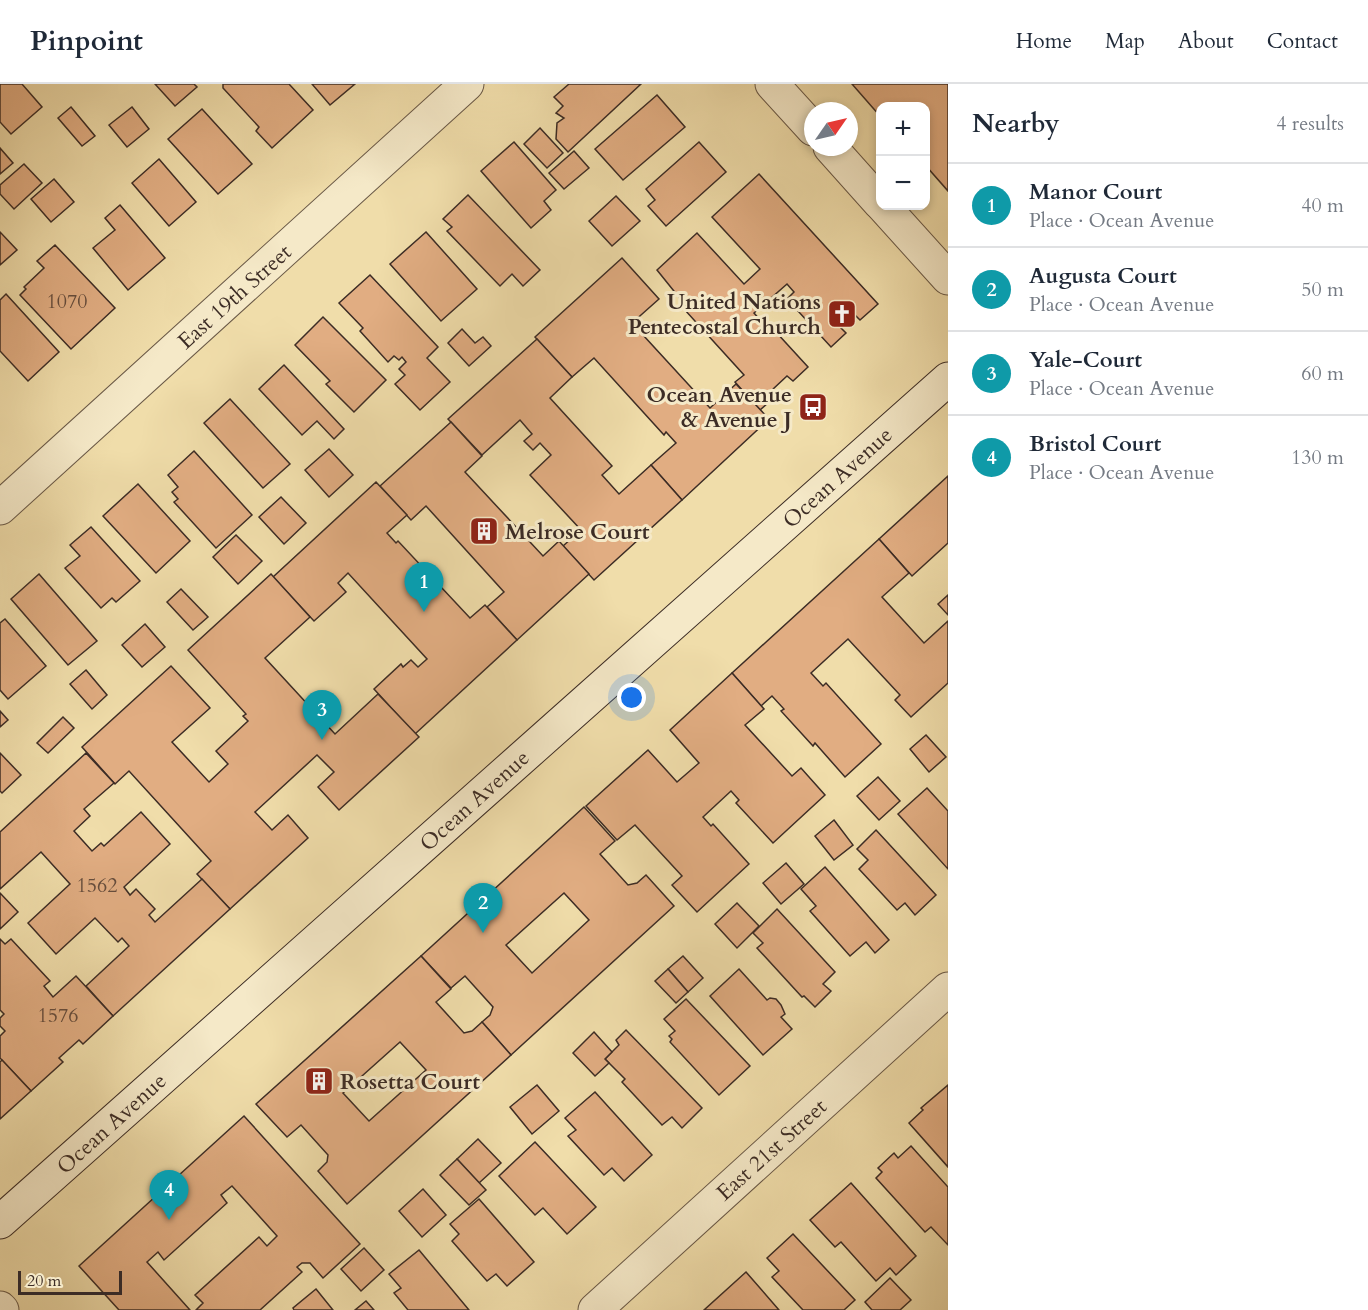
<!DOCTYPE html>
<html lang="en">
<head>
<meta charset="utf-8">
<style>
  body { margin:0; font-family:Cardo,serif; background:#f6f6f7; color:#1f2937 }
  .controls { position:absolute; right:18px; top:18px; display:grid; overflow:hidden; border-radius:12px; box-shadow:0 3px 9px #0003 }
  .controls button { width:54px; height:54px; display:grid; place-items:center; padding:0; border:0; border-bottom:2px solid #e0e1e3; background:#fff; color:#1f2937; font:30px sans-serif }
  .compass { position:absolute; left:804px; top:18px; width:54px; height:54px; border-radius:50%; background:#fff; box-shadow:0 3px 9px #0003; rotate:56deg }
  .scale { position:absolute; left:18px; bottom:15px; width:104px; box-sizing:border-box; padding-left:6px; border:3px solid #3c2c25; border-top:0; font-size:16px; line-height:21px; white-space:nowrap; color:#3c2c25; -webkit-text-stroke:4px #f5e9c8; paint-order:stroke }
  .you { position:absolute; left:632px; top:614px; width:21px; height:21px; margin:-15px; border:4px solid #fff; border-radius:50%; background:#1a73e8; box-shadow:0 0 0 9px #1a73e833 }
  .badge { display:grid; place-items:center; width:39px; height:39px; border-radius:50%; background:#b45309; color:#fff; font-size:20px; font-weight:700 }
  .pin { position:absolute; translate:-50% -50px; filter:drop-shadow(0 2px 3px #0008) }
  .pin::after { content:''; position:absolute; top:32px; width:21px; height:18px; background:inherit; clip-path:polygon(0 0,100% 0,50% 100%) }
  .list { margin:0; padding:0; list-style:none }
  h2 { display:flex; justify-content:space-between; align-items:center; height:78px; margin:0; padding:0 24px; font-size:26px }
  h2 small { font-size:20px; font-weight:400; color:#747a83 }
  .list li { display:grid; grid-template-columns:39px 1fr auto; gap:18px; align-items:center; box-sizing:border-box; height:84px; padding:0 24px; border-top:2px solid #e0e1e3 }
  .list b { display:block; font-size:22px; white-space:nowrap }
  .list p { margin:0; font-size:20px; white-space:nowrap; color:#747a83 }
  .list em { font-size:20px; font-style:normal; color:#747a83 }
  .map { position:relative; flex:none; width:948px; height:1226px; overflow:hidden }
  header { display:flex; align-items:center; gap:36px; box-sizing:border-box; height:84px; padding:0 30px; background:#fff; border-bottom:2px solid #e0e1e3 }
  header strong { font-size:28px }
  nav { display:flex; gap:33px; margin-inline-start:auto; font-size:21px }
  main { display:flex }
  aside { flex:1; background:#fff }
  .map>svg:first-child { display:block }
  .building { fill:#e1ad82; stroke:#3c2c25; stroke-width:1.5; fill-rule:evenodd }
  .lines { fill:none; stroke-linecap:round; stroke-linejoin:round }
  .street-casing { stroke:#695846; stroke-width:35 }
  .secondary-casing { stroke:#3c2c25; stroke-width:35 }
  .street { stroke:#f5e9c8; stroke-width:33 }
  .secondary { stroke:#f5e9c8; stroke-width:33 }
  .labels { text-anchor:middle; stroke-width:6; stroke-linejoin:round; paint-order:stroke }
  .number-label { font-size:20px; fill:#654c3c }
  .street-label { font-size:22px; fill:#3c2c25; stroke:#f5e9c8 }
  .poi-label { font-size:22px; font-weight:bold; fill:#3c2c25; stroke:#f5e9c8; text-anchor:end }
</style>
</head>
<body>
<header>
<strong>Pinpoint</strong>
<nav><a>Home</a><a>Map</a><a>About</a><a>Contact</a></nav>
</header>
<main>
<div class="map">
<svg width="948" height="1226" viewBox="0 0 948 1226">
  <rect width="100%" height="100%" fill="#f0ddaa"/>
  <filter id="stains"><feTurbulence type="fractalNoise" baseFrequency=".00333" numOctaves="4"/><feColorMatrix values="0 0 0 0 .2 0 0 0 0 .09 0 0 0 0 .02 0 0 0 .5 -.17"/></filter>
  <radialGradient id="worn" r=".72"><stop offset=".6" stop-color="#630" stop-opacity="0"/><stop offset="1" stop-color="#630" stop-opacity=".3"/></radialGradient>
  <g class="building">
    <path d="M0,0H22L42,23L11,50L0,38Z"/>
    <path d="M155,0H194L197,3L175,22Z"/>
    <path d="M223,0H289L313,26L272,64L256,47L259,43L223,4Z"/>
    <path d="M312,0H355L330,21Z"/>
    <path d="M569,0H641L568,68L556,55L557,39L564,34L556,29L563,22L554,13Z"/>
    <path d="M852,0H948V107L926,82V22H880V32Z"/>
    <path d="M657,11L685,43L623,96L595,65Z"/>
    <path d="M71,23L95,52L82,62L58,34Z"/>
    <path d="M132,23L149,45L127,63L109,41Z"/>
    <path d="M202,25L252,80L218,110L168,55Z"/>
    <path d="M540,44L563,69L547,84L524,60Z"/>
    <path d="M514,58L556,106L544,117L551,126L531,144L481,87Z"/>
    <path d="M699,58L726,88L666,142L648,122L655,116L646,105Z"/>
    <path d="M0,64L13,79L0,90Z"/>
    <path d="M574,67L589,84L564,105L549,89Z"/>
    <path d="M159,75L196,118L169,142L132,99Z"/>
    <path d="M24,80L42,99L14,125L0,110V101Z"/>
    <path d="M759,90L878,220L860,236L854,230L840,243L846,249L831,263L787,215L794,208L787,200L754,229L761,237L764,235L808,283L793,297L787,292L772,306L777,311L760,326L735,298L744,291L684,225L686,222L657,186L697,149L744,200L760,185L712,133Z"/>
    <path d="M54,95L74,118L51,138L31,115Z"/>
    <path d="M468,111L540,186L523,202L512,190L500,202L447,147L452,143L443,135Z"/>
    <path d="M616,112L640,137L612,162L589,137Z"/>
    <path d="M120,121L165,174L128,206L93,164L115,146L105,134Z"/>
    <path d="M0,148L17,166L0,181Z"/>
    <path d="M426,148L477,205L441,237L390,180Z"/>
    <path d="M55,161L115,224L71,265L20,211L26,205L24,203L44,184L37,177Z"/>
    <path d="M622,174L659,215L632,239L710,324L736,300L769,335L682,416L651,381L676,359L666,348L664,351L594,274L572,293L535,253Z"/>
    <path d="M370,191L438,263L427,274L450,298L420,326L395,300L405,291L399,285L406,278L402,273L399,276L394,272L388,278L360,247L363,244L339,219Z"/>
    <path d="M6,210L59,268L28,297L0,267V216Z"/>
    <path d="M323,233L386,296L354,328L326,300L330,297L295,261Z"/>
    <path d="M462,245L475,259L483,253L491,262L469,282L448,259Z"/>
    <path d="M537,255L572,293L550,314L612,382L602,391L619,410L651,381L682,416L594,496L563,462L581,446L530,391L551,371L540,359L533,366L524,357L532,350L520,336L482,371L448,335Z"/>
    <path d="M284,281L344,345L334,355L317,337L302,351L259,305Z"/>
    <path d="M230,315L290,380L263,404L204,339Z"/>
    <path d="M451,338L482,372L465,388L543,472L559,457L589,490L517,556L487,523L504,508L426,422L411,436L380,402Z"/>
    <path d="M329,365L353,391L329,413L305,386Z"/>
    <path d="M194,367L252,431L216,464L174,418L178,415L172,408L178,403L168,391Z"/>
    <path d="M948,392V459L912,492L879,455Z"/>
    <path d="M376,398L407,431L387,449L396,459L398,457L470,534L485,521L517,556L415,650L374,605L401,580L403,583L411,576L418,583L427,575L348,489L338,499L346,508L314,537L273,493Z"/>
    <path d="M138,400L190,457L156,489L103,432Z"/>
    <path d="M281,413L306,439L284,460L259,433Z"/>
    <path d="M91,443L140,497L116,518L112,514L101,524L65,484L80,472L70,461Z"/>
    <path d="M236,451L262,477L238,500L213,473Z"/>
    <path d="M879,455L909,489L882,513L924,559L948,537V599L911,633L895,616L900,611L848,555L811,589L823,602L826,599L881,660L845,693L815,659L813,662L781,627L784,625L772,612L761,622L732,589Z"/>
    <path d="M39,490L97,557L68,581L11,515Z"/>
    <path d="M271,490L310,533L265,574L335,650L378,610L419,653L339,726L318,703L334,688L317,671L255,728L272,746L288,731L308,754L230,825L197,790L211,777L129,687L115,700L82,663L171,582L210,624L172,658L209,698L228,680L216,667L248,637L243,632L246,630L188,566Z"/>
    <path d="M181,505L208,533L193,546L167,518Z"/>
    <path d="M948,511V531L938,520Z"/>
    <path d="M5,535L46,582L8,615L0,606V539Z"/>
    <path d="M145,540L165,563L142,583L122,561Z"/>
    <path d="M86,586L107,611L92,625L70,600Z"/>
    <path d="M732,589L764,625L745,641L792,692L801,684L825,711L773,759L736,719L739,716L731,707L703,733L711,742L713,740L749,780L697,828L672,801L682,792L635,741L617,756L586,722L648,666L677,698L699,679L670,646Z"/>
    <path d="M0,627L8,636L0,643Z"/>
    <path d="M63,633L74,644L48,669L37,659Z"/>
    <path d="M926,651L946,673L929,688L910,665Z"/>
    <path d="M0,669L21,691L2,709L0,707Z"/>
    <path d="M86,669L114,699L84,725L90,732L74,747L92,767L101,759L104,762L141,728L170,760L124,803L130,811L136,805L155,825L149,831L155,838L202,795L230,825L113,932L86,902L129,862L122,854L118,858L95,834L56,870L28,839L70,800L41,768L0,805V748Z"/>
    <path d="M878,693L900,717L879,736L857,712Z"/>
    <path d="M927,704L948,727V785L898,730Z"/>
    <path d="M584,723L615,757L600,770L628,801L637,799L646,791L674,822L511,971L482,938L490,931L493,923L465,892L451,904L421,872ZM564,809L589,836L532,889L506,861Z"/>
    <path d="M834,736L853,761L834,776L815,752Z"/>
    <path d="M876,746L936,811L915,831L905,819L897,826L859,785L868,776L857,765Z"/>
    <path d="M786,779L804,800L781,820L763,799Z"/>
    <path d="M825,783L889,856L875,869L866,858L850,872L810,827L816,822L801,805Z"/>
    <path d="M0,809L18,828L0,845Z"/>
    <path d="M737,819L759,842L737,864L715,840Z"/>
    <path d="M777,825L835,888L823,900L831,907L815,923L804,912L802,913L757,864L763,859L753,849Z"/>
    <path d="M0,855L5,860L11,855L50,897L44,902L53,913L76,892L113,932L83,960L79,956L59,974L63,978L31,1007L0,974V952L5,947L0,942V934L4,930L0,926Z"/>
    <path d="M421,872L451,905L436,918L464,949L472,947L482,938L511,971L347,1120L318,1087L327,1078L328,1071L301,1041L287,1053L256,1020ZM400,958L426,986L369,1037L343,1009Z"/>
    <path d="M683,872L703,894L688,908L668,885Z"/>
    <path d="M668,885L688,908L676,919L655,897Z"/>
    <path d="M739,885L767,916L770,914L776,915L781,921L785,930L781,933L792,945L763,971L710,912Z"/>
    <path d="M686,915L750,982L719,1011L670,958L672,955L669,952L675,947L664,935Z"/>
    <path d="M626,946L702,1024L682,1044L672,1033L662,1041L622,998L625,995L605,975L619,961L616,956Z"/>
    <path d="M594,948L612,968L605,975L609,979L595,992L573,969Z"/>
    <path d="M2,976L31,1007L0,1035V978Z"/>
    <path d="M537,1001L559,1027L532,1050L510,1023Z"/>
    <path d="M948,1001V1083L909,1039L923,1026L921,1024Z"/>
    <path d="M595,1008L652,1071L624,1097L612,1084L604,1091L568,1052L576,1046L565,1034Z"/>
    <path d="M244,1032L360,1160L323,1194L310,1179H302L297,1183L302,1188L260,1226H196L203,1219L195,1211L259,1153L267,1162L277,1152L232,1102L221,1111L227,1119L164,1176L158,1168L147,1178L190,1226H119L79,1182Z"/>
    <path d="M478,1055L501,1079L479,1099L457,1075Z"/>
    <path d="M535,1058L596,1123L567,1150L543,1124L535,1131L499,1092Z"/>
    <path d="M911,1062L948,1103V1161L931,1143L925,1148L876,1094L882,1088L878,1084L894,1069L898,1074Z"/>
    <path d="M457,1075L486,1106L469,1121L440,1091Z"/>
    <path d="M851,1099L916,1172L896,1191L890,1184L876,1197L841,1158L835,1163L810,1136Z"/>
    <path d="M423,1105L446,1131L422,1153L399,1127Z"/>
    <path d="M479,1115L534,1178L507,1202L496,1190L487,1197L452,1157L459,1150L450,1140Z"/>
    <path d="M793,1150L855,1216L844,1226H803L772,1193L779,1187L767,1174Z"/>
    <path d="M364,1164L384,1186L361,1207L341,1185Z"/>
    <path d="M419,1166L469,1226H408L394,1209L401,1204L389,1190Z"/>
    <path d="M746,1188L779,1226H704Z"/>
    <path d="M890,1194L911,1216L900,1226H872L865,1218Z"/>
    <path d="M316,1205L333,1226H294L293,1224Z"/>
    <path d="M366,1217L374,1226H355Z"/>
  </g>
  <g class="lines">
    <g class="street-casing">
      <g id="street">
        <path d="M772,0L813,45"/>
        <path d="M830,63L880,119"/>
        <path d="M883,122L948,194"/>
        <path d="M0,424L467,0"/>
        <path d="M0,1224L2,1226"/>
        <path d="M595,1226L948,905"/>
      </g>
    </g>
    <g class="secondary-casing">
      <path id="secondary" d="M0,1138L948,295"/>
    </g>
    <use href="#street" class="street"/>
    <use href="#secondary" class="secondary"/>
  </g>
  <defs>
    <g id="church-square" transform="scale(1.5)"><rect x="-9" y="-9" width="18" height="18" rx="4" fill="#8f2418" stroke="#f5e9c8"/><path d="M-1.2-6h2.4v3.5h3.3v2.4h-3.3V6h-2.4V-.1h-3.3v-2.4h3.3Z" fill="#fff"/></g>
    <g id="bus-square" transform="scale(1.5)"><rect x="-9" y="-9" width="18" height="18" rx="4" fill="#8f2418" stroke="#f5e9c8"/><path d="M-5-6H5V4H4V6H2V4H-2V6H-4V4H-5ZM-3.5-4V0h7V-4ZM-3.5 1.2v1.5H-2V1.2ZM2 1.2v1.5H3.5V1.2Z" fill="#fff"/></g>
    <g id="building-square" transform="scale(1.5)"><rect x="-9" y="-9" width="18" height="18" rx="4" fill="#8f2418" stroke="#f5e9c8"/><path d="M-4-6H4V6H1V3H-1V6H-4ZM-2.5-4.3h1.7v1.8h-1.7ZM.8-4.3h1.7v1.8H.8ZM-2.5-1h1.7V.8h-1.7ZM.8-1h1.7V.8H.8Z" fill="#fff"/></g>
  </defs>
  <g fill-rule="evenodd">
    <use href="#church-square" x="842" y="230"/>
    <use href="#bus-square" x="813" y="323"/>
    <use href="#building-square" x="484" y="447"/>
    <use href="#building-square" x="319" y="997"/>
  </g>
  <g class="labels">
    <g class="number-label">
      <text x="67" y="224">1070</text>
      <text x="97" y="808">1562</text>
      <text x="58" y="938">1576</text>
    </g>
    <g class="street-label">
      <text transform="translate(234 212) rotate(-42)" y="8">East 19th Street</text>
      <text transform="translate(837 393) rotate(-42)" y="8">Ocean Avenue</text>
      <text transform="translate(474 716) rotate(-42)" y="8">Ocean Avenue</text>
      <text transform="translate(111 1039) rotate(-42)" y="8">Ocean Avenue</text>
      <text transform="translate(771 1065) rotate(-42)" y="8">East 21st Street</text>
    </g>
    <g class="poi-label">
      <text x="821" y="225">United Nations<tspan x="821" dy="25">Pentecostal Church</tspan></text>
      <text x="792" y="318">Ocean Avenue<tspan x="792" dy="25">&amp; Avenue J</tspan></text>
      <text x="505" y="455" text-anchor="start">Melrose Court</text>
      <text x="340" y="1005" text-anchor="start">Rosetta Court</text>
    </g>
  </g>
  <rect width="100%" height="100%" filter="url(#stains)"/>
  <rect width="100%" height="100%" fill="url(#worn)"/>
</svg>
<div class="controls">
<button>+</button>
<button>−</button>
</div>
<svg class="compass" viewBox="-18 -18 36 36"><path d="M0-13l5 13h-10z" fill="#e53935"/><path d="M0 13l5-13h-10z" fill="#747a83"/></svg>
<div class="scale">20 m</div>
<div class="you"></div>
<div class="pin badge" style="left:424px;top:528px;background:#0f9aa8">1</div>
<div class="pin badge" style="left:483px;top:849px;background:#0f9aa8">2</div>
<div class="pin badge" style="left:322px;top:656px;background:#0f9aa8">3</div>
<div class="pin badge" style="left:169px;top:1136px;background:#0f9aa8">4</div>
</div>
<aside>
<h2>Nearby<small>4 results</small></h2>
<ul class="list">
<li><span class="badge" style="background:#0f9aa8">1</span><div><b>Manor Court</b><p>Place · Ocean Avenue</p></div><em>40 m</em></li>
<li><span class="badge" style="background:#0f9aa8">2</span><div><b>Augusta Court</b><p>Place · Ocean Avenue</p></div><em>50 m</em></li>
<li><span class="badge" style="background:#0f9aa8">3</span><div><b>Yale-Court</b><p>Place · Ocean Avenue</p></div><em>60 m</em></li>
<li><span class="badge" style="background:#0f9aa8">4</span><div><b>Bristol Court</b><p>Place · Ocean Avenue</p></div><em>130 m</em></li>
</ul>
</aside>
</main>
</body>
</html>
